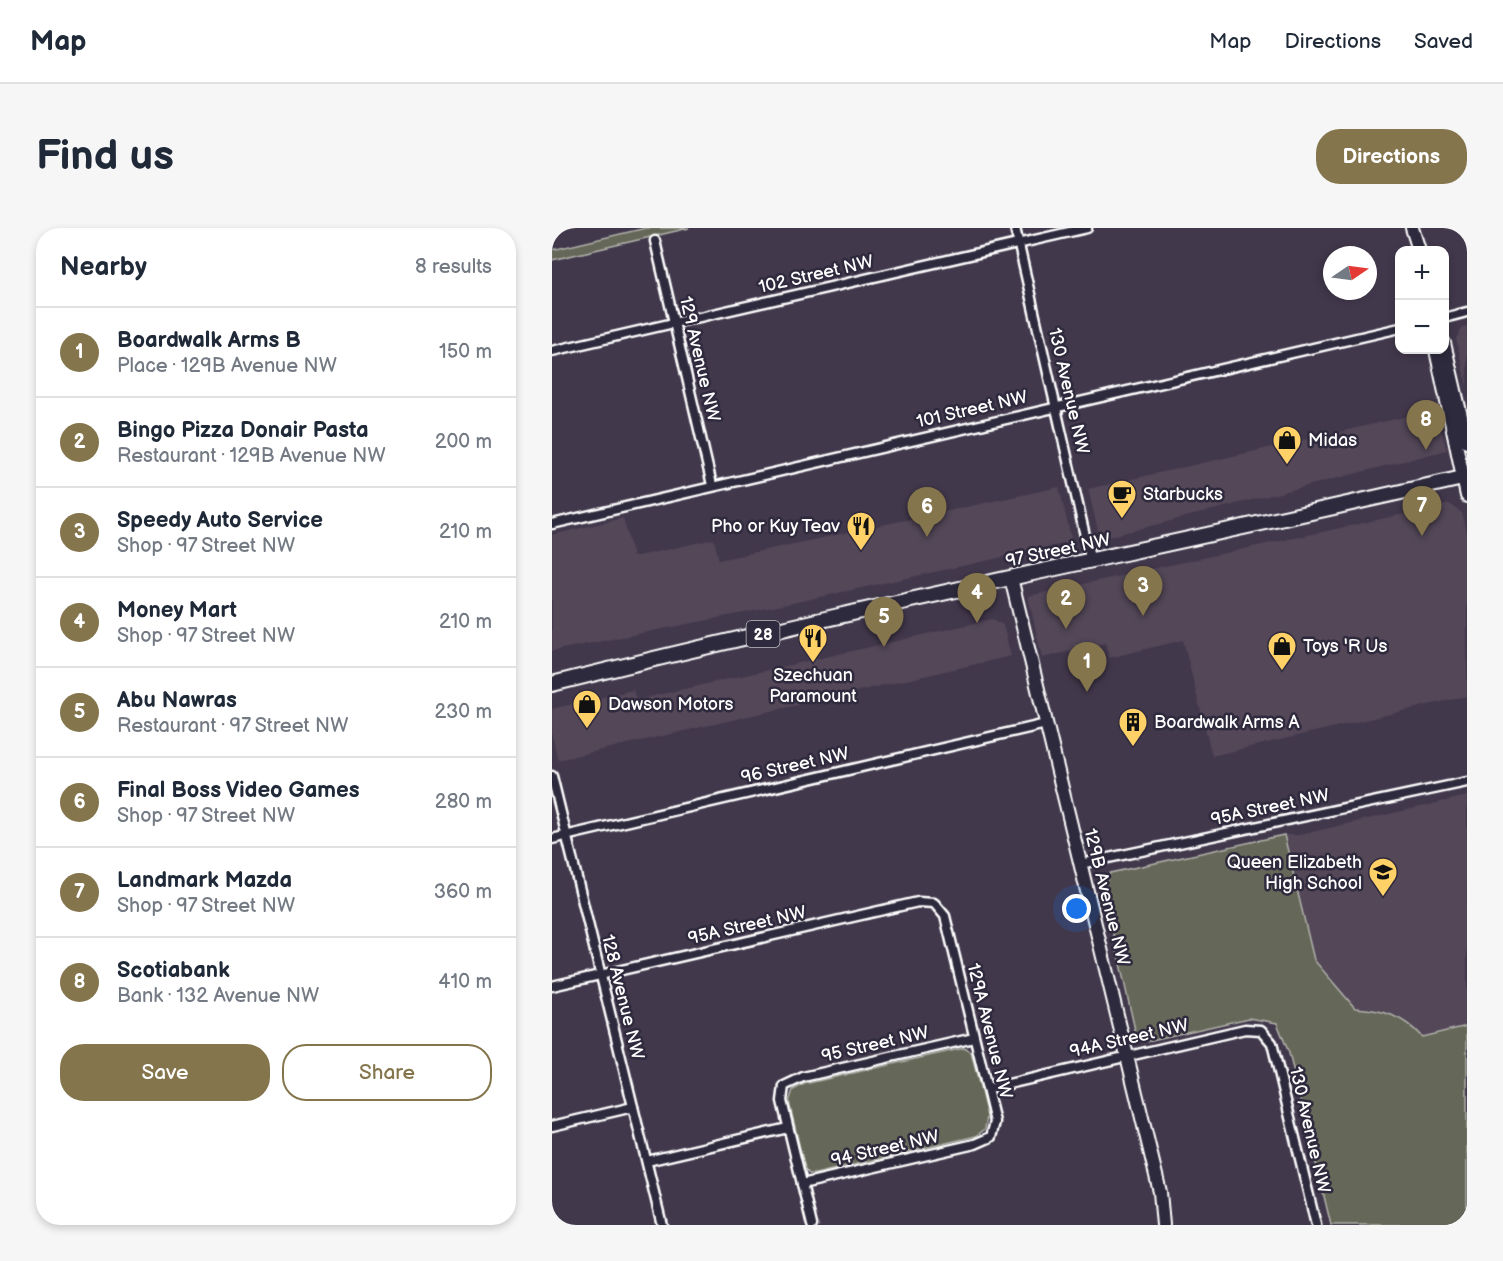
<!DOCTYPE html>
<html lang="en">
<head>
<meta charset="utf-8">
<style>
  body { margin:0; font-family:"Balsamiq Sans",sans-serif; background:#f6f6f7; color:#1f2937 }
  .controls { position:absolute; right:18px; top:18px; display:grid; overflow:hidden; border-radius:12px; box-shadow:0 3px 9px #0003 }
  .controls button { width:54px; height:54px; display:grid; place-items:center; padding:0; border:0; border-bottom:2px solid #e0e1e3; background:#fff; color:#1f2937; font:30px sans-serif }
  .compass { position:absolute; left:771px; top:18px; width:54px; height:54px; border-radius:50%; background:#fff; box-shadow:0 3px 9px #0003; rotate:77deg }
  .you { position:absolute; left:525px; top:681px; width:21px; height:21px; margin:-15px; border:4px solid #fff; border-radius:50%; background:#1a73e8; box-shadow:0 0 0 9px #1a73e833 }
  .badge { display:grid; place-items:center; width:39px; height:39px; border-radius:50%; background:#84754c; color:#fff; font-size:20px; font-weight:700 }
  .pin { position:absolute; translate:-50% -50px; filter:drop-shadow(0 2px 3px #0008) }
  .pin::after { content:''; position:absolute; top:32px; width:21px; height:18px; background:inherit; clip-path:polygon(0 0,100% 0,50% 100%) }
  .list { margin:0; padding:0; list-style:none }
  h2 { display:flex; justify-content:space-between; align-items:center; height:78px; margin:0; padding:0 24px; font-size:26px }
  h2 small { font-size:20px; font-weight:400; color:#747a83 }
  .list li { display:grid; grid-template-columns:39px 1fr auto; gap:18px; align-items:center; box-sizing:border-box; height:90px; padding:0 24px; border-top:2px solid #e0e1e3 }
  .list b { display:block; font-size:22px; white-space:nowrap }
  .list p { margin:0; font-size:20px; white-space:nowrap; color:#747a83 }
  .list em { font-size:20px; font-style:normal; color:#747a83 }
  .actions { display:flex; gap:12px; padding:18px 24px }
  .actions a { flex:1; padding:14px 0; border:2px solid #84754c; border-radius:24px; text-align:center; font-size:21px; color:#84754c }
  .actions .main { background:#84754c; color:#fff }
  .map { position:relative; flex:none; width:915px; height:997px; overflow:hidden; border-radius:24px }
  header { display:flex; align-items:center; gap:36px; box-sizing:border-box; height:84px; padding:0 30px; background:#fff; border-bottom:2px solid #e0e1e3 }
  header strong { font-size:28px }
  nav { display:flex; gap:33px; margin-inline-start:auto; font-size:21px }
  .intro { display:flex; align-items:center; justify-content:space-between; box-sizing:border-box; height:144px; padding:0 36px }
  h1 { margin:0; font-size:42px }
  .button { padding:15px 27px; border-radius:24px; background:#84754c; color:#fff; font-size:21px; font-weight:700 }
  main { display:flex; gap:36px; padding:0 36px }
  aside { flex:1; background:#fff; border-radius:24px; box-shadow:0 3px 9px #0003 }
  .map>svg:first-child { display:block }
  .built { fill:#534659 }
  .park { fill:#656758; stroke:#b2b3ac; stroke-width:1.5 }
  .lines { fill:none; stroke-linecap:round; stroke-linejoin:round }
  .street-casing { stroke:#fff; stroke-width:13 }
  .secondary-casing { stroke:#fff; stroke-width:16 }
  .primary-casing { stroke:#fff; stroke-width:18 }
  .street { stroke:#2f2a3d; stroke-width:8 }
  .secondary { stroke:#2f2a3d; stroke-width:12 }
  .primary { stroke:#2f2a3d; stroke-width:14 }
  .labels { text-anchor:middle; stroke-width:5; stroke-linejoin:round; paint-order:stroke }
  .shield { fill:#2f2a3d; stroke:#c1bfc5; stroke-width:1.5 }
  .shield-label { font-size:16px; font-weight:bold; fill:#fff }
  .street-label { font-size:18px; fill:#fff; stroke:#2f2a3d }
  .poi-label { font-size:18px; fill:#fff; stroke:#2f2a3d; text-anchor:start }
</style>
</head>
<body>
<header>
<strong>Map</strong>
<nav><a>Map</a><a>Directions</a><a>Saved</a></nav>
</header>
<div class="intro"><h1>Find us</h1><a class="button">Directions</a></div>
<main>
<aside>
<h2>Nearby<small>8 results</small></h2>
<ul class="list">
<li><span class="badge">1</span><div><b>Boardwalk Arms B</b><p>Place · 129B Avenue NW</p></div><em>150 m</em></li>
<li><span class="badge">2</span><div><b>Bingo Pizza Donair Pasta</b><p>Restaurant · 129B Avenue NW</p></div><em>200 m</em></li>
<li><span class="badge">3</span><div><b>Speedy Auto Service</b><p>Shop · 97 Street NW</p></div><em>210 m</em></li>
<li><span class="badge">4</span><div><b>Money Mart</b><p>Shop · 97 Street NW</p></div><em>210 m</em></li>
<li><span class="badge">5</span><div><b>Abu Nawras</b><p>Restaurant · 97 Street NW</p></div><em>230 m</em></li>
<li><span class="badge">6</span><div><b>Final Boss Video Games</b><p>Shop · 97 Street NW</p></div><em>280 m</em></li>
<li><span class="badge">7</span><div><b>Landmark Mazda</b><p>Shop · 97 Street NW</p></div><em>360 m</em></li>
<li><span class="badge">8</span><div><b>Scotiabank</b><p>Bank · 132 Avenue NW</p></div><em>410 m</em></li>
</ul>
<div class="actions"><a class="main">Save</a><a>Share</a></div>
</aside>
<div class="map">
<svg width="915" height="997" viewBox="0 0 915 997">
  <rect width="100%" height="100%" fill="#42384c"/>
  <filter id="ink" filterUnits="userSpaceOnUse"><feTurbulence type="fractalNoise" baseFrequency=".0167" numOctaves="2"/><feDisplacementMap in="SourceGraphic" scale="12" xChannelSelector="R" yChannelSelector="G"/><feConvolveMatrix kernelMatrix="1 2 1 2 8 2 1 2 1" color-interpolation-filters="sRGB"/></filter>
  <g filter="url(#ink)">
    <g class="built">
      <path d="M915,98V159L904,111L911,99Z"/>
      <path d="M883,182L895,222L548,311L536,261Z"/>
      <path d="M507,259L520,314L236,376L0,423V307L71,290L81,329L162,311L167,332Z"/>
      <path d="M898,276L910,285L915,305V468L660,528L631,412L557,430L553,415L490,430L476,368Z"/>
      <path d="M441,391L451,397L459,428L6,532L0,508V481L81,462L84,472Z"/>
      <path d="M915,568V798L869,809L847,789L827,782L803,780L762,732L732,607H747Z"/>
    </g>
    <g class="park">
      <path d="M94,0H137L0,32V22Z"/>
      <path d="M732,607L762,732L803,780C831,782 850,787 870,809L915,798V997H779L737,825L725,795L697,790L591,814L585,811L551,660L558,645Z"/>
      <path d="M412,820L419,824L435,888L433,901L424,908L263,946H257L253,941L237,874L241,862L252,856Z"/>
    </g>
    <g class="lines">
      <g class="street-casing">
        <g id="street">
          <path d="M463,0L539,334"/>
          <path d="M103,13L160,257"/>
          <path d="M892,90L915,84"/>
          <path d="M0,123L535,0"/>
          <path d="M0,296L848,100"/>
          <path d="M0,548L110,997"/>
          <path d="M0,611L494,496"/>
          <path d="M528,636L915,554"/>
          <path d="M0,758L366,674L382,675L393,688L443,894L439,909L423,916L250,956"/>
          <path d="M435,861L693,801L709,802L720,815L764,997"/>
          <path d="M0,898L81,879"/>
          <path d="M95,933L236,900"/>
          <path d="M260,997L230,873L232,858L251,849L422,810"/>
        </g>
      </g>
      <g class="secondary-casing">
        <g id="secondary">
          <path d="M860,0L867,22"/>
          <path d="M892,115L915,214"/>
          <path d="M884,122L915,268"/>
          <path d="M459,350L608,964L611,997"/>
        </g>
      </g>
      <g class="primary-casing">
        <path id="primary" d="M0,456C303,380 610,319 915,249"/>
      </g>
      <use href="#street" class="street"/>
      <use href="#secondary" class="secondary"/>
      <use href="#primary" class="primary"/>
    </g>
  </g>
  <defs>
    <g id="shop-pin" transform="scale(1.5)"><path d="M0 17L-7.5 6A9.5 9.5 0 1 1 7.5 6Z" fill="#ffd166" stroke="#2f2a3d"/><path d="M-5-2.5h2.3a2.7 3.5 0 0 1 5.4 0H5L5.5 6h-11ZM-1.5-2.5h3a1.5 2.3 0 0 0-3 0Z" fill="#111"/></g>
    <g id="cafe-pin" transform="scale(1.5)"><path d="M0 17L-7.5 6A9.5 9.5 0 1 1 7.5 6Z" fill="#ffd166" stroke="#2f2a3d"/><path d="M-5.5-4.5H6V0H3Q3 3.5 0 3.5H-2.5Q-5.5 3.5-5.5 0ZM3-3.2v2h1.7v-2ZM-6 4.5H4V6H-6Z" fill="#111"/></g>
    <g id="restaurant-pin" transform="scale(1.5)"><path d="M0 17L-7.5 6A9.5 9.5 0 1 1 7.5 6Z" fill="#ffd166" stroke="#2f2a3d"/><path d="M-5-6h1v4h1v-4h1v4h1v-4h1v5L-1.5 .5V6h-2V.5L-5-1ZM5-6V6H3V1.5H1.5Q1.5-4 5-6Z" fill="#111"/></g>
    <g id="building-pin" transform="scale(1.5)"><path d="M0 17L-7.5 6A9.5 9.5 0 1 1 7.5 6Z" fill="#ffd166" stroke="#2f2a3d"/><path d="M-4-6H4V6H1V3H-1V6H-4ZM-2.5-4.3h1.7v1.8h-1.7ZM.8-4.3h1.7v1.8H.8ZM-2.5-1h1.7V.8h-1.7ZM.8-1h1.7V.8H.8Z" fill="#111"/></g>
    <g id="school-pin" transform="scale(1.5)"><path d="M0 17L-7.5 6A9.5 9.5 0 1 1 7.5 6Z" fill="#ffd166" stroke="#2f2a3d"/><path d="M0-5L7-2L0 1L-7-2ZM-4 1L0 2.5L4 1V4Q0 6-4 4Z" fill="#111"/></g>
  </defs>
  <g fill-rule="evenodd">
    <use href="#shop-pin" x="735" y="212"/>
    <use href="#cafe-pin" x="570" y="266"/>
    <use href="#restaurant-pin" x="309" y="298"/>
    <use href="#restaurant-pin" x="261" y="410"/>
    <use href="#shop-pin" x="730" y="418"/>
    <use href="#shop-pin" x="35" y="476"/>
    <use href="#building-pin" x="581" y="494"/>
    <use href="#school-pin" x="831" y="644"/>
  </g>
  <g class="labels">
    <rect class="shield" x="194.5" y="393" width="33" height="26" rx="4.5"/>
    <g class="shield-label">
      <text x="211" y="412">28</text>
    </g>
    <g class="street-label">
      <text transform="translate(264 46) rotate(-13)" y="6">102 Street NW</text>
      <text transform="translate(148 131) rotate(77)" y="6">129 Avenue NW</text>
      <text transform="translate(517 163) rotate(77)" y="6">130 Avenue NW</text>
      <text transform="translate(420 181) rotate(-13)" y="6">101 Street NW</text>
      <text transform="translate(506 322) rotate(-12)" y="6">97 Street NW</text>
      <text transform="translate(243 537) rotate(-13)" y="6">96 Street NW</text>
      <text transform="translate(718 579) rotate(-12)" y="6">95A Street NW</text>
      <text transform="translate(555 669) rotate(76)" y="6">129B Avenue NW</text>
      <text transform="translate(195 697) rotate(-13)" y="6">95A Street NW</text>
      <text transform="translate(71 769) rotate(76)" y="6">128 Avenue NW</text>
      <text transform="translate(438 803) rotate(76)" y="6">129A Avenue NW</text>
      <text transform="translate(577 810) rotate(-13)" y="6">94A Street NW</text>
      <text transform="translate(323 816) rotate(-13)" y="6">95 Street NW</text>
      <text transform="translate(758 902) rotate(77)" y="6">130 Avenue NW</text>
      <text transform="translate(333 920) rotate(-13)" y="6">94 Street NW</text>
    </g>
    <g class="poi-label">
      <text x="756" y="218">Midas</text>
      <text x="591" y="272">Starbucks</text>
      <text x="288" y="304" text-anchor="end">Pho or Kuy Teav</text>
      <text x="751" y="424">Toys 'R Us</text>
      <text x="261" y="453" text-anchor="middle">Szechuan<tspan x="261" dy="21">Paramount</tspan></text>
      <text x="56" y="482">Dawson Motors</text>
      <text x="602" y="500">Boardwalk Arms A</text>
      <text x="810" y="640" text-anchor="end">Queen Elizabeth<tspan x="810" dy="21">High School</tspan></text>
    </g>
  </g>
</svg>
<div class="controls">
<button>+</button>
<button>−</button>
</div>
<svg class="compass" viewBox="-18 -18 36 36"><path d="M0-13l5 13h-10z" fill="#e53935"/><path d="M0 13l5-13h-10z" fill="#747a83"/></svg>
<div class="you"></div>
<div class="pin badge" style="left:535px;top:464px">1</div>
<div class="pin badge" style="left:514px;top:401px">2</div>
<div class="pin badge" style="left:591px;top:388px">3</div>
<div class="pin badge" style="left:425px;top:395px">4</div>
<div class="pin badge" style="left:332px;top:419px">5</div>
<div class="pin badge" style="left:375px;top:309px">6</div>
<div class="pin badge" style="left:870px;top:308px">7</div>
<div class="pin badge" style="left:874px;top:222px">8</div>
</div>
</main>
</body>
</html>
